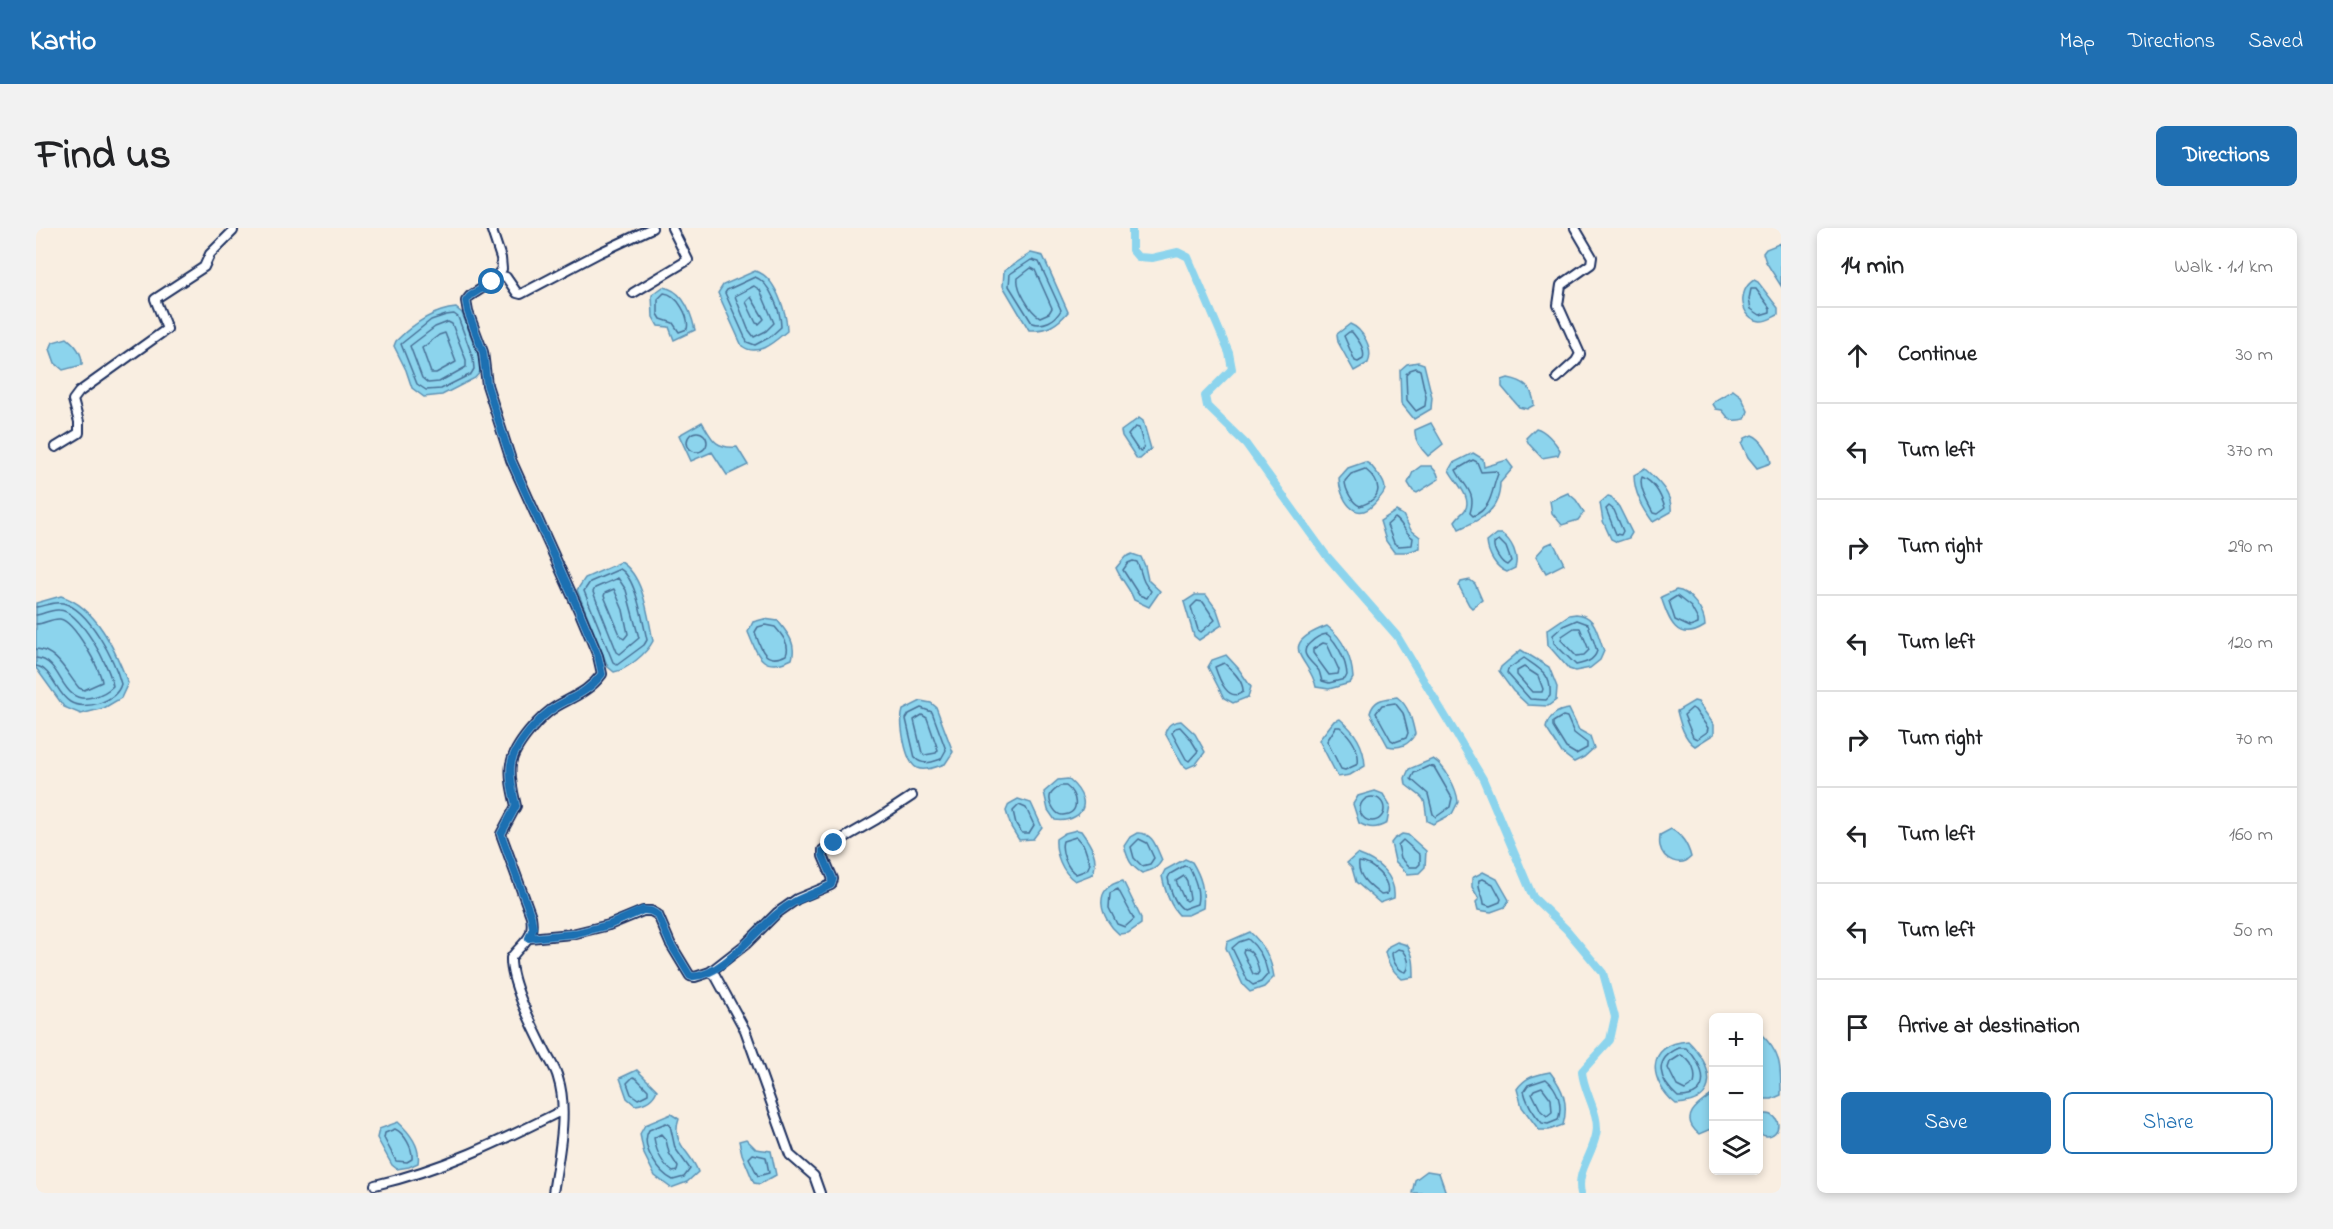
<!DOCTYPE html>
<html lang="en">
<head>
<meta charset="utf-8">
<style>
  :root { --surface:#fff; --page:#f2f2f2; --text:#202124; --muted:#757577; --line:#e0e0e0; --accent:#1f6fb2 }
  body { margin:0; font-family:"Indie Flower",sans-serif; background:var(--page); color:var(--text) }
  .controls { position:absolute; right:18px; bottom:18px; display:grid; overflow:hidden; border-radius:9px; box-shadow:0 3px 9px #0003 }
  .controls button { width:54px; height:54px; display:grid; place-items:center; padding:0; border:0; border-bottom:2px solid var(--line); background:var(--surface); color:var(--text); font:30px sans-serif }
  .stop { position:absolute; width:18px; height:18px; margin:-14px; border:4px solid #1f6fb2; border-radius:50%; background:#fff }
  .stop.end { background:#1f6fb2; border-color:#fff; box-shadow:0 2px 6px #0008 }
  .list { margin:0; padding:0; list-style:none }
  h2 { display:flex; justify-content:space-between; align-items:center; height:78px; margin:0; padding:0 24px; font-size:26px }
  h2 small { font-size:20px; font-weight:400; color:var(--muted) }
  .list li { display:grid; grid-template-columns:39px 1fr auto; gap:18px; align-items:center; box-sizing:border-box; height:96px; padding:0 24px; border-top:2px solid var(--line) }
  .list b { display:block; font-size:22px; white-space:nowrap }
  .list em { font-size:20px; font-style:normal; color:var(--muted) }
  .actions { display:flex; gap:12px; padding:18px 24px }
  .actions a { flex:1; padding:14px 0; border:2px solid var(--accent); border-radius:9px; text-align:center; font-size:21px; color:var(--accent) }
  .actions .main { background:var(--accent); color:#fff }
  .icon { flex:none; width:33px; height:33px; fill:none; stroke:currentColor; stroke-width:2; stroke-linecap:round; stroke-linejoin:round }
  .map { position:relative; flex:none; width:1745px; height:965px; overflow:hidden; border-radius:9px }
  header { display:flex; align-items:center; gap:36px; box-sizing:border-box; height:84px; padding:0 30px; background:var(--accent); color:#fff }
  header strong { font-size:28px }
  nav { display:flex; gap:33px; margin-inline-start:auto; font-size:21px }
  .intro { display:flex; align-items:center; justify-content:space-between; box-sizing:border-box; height:144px; padding:0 36px }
  h1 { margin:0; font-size:42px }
  .button { padding:15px 27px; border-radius:9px; background:var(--accent); color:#fff; font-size:21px; font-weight:700 }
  main { display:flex; gap:36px; padding:0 36px }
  aside { flex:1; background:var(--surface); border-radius:9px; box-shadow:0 3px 9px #0003 }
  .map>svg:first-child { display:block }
  .water { fill:#8cd4ed; stroke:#5f92b4; stroke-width:1.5 }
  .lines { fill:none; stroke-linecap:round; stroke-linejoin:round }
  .shore { stroke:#487197; stroke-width:1.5 }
  .canal { stroke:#8cd4ed; stroke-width:8 }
  .minor-casing { stroke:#1b2f5e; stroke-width:12 }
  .minor { stroke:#fff; stroke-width:8 }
  .route { stroke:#1f6fb2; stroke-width:8 }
</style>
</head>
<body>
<header>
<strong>Kartio</strong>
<nav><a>Map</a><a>Directions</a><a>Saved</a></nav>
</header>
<div class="intro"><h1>Find us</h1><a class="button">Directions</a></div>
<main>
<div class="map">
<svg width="1745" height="965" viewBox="0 0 1745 965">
  <rect width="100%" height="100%" fill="#f9eee1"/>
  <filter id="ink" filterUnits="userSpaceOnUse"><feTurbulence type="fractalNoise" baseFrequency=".0167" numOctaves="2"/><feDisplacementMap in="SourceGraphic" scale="12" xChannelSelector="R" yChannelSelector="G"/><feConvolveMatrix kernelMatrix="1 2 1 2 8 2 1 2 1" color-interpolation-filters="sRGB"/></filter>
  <g filter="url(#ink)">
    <path class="water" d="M1745,15v43l-15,-24 -3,-9 3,-4z
      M995,25l12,3 25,56c-11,13 -21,19 -39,18l-26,-44 1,-15z
      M719,43c20,4 32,42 32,60 -12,10 -29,27 -45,15l-24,-53 5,-8z
      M1718,52l4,2 20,26v7c-5,2 -12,7 -18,6 -19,-2 -24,-30 -6,-41z
      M627,59c20,3 28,25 32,43l-21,10 -5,-13 -11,-1 -5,-9 -1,-22z
      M420,80l6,5 17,44 2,14 -6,7 -33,17 -18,2 -12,-9 -6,-18 -12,-24 2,-5c17,-17 36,-31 60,-33z
      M1314,96c13,5 24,26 18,39l-14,8 -16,-29 -1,-8z
      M31,110c9,7 16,15 15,27l-19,5 -8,-7 -5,-14 3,-7z
      M1382,134l6,2 8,33 -1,12 -17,10 -13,-16 -1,-33 7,-6z
      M1472,150c16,3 25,9 26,27l-7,4 -8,-2 -17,-20v-7z
      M1697,162l8,6 7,15 -3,8c-17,2 -12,4 -23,-9l-6,-1 -3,-5 3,-4z
      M1103,190l4,3 8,28 -11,10h-3l-15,-23 -1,-5z
      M666,194c10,17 13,27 35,25l11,18 -21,10 -15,-23 -21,9 -12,-26z
      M1395,195l12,21 -15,12c-7,-7 -14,-16 -13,-26z
      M1500,200c9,2 19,14 24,22l-2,5 -16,3 -13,-14 -3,-6z
      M1716,207c10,4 18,18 19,28l-14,5 -9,-11 -6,-13 3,-6z
      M1437,225l10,6 1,8 23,-7 6,8 -13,15c0,28 -18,36 -41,46l-4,-8c3,-5 7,-7 10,-11 8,-13 -11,-29 -16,-40l4,-7z
      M1329,234c7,2 8,7 13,12 12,16 7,18 -4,30 -19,21 -35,-7 -35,-26l9,-10z
      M1385,238h10l6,7 2,6 -22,14 -4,-2 -5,-8 5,-11z
      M1609,241c12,11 28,25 26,43l-18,10c-10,-14 -19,-29 -19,-47z
      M1532,265l8,7 8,12 -6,8 -16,5 -10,-12 -2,-12z
      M1572,268l3,1 8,10 13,26 -3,5 -12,4 -6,-3 -8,-18 -3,-18z
      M1360,283l7,4 8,15 9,7v11l-12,4h-14l-8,-11 -6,-20z
      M1461,306h5c10,7 17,22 13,34l-8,4c-11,-4 -19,-18 -20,-30z
      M1517,314l11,22 -18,9 -10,-17 10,-11z
      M1096,326l9,3 4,9 3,14 12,11 -11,16 -15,-7c-4,-12 -13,-20 -18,-32l9,-11z
      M585,334c23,14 27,55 32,79 -6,12 -26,29 -39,31l-6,-5 -31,-77 8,-12z
      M1434,352l5,4 7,16 -10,8 -3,-3 -10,-19 2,-4z
      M1640,362c14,1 29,22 29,36 -28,18 -36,-5 -44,-29z
      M1159,367h11l11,15 5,15 -23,15 -5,-4 -10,-34z
      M25,368c36,11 54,54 67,87l-7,15 -17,10 -23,6 -17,-7 -28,-39v-65z
      M1540,386c21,1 21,21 28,37l-4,9 -10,8 -15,3 -6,-2 -21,-24 -1,-15 22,-15z
      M728,391l14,2c9,12 19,22 14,38 -29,14 -34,-2 -44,-27l5,-10z
      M1291,398c16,12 25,32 26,52l-3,5 -21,6 -13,-2c-5,-28 -43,-41 11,-61z
      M1485,422l28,17 8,20 -1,13 -8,6 -20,-1 -15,-14 -14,-19 2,-5z
      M1190,427l12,13 13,19 -3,10 -15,6 -9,-5 -16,-31 4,-7z
      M1361,469c12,9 15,23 18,37 -6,11 -16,15 -27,12l-18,-33c4,-14 13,-14 27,-16z
      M885,473l10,2 5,4 17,45 -8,12c-7,2 -20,8 -28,4 -12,-6 -18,-46 -14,-58z
      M1658,473l4,1 16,23v9l-19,12c-11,-7 -15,-23 -18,-35z
      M1533,481l10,21 11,6 4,12 -10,9 -10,5 -12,-9 -16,-25c2,-11 11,-18 23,-19z
      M1304,491c15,13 24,26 25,47l-15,9 -12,2 -19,-37 15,-19z
      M1145,493l14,13 10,18 -9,12 -9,4 -5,-4 -17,-31c3,-9 7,-11 16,-12z
      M1397,531c11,6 24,29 25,43l-6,12 -19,10 -6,-3c-3,-28 -1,-20 -21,-36l-1,-7 4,-9z
      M1032,551c6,5 13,13 15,21 3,16 -16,22 -28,20l-7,-10 -4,-18 14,-12z
      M1339,563l8,3 7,12 -3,17c-11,6 -17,6 -28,0l-6,-19 5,-8z
      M982,571l13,4 11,24 -9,12 -14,1 -8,-13 -5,-16 3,-7z
      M1635,601c11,6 17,16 20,28 -10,11 -28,3 -31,-11 -1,-4 0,-7 0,-11z
      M1041,602l4,1c10,14 18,26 12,43l-18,7c-13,-9 -20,-27 -19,-42l9,-6z
      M1101,605c16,-1 19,14 25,27 -5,9 -10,10 -20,13 -12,-7 -14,-14 -18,-27l6,-9z
      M1366,606l6,1 18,16 -1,16 -6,6 -11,1 -13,-13 -4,-18 3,-4z
      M1321,626c20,7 39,21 37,44l-14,5 -24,-21 -4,-14 -5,-5z
      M1149,631l7,3c9,15 13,28 11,46l-15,7h-9c-10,-11 -14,-24 -17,-39l3,-6z
      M1447,644l14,7 12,21 -4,7 -14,5 -13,-2 -2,-8 3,-3 -7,-12v-9z
      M1087,653l18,37v6l-13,9 -9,1c-19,-16 -28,-47 4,-53z
      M1214,704c14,13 21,26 24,45l-10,10 -14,5 -7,-7 -17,-37 1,-6z
      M1361,714l10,3c7,10 7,20 7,32l-12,2c-9,-8 -14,-14 -17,-27l4,-6z
      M1724,805c21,20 21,32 21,62l-9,4h-12l-1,-2 -1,-63z
      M1652,813c25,24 34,61 -12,63 -28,-23 -31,-60 12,-63z
      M601,842l20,20c-4,10 -11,14 -22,15l-8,-7 -7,-20z
      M1514,844c13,17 19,31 13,53l-14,5h-10l-17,-23 -5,-18c8,-12 18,-14 33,-17z
      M1677,866v34l-14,6c-21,-17 -1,-30 14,-40z
      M635,886l8,5c-9,25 13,33 19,53l-11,10 -16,6 -16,-12 -11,-22 -4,-20 5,-9z
      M1720 897a11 11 0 1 1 22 0a11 11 0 1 1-22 0Z
      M362,894c11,10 23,25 20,41l-9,4 -12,2 -5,-4 -15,-27 2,-9z
      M710,911l10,10 15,2 5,24 -16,9 -6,-1 -12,-29 -3,-13z
      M1391,943l12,2 7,20h-34l3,-13z"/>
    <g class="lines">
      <path class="shore" d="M995,32l8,2 22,48c-6,11 -17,16 -29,13l-23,-37 1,-12z
        M995,40l4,2 17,38 -3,5 -9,4c-10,-5 -24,-29 -22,-39z
        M719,49c15,5 26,35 26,50l-11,10 -15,8 -8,-3 -22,-49 2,-3z
        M718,58l6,4 14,33 -8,8 -12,6 -6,-8 -13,-33z
        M1715,61h5l14,19v4l-10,3 -9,-6 -2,-10z
        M628,65c13,1 26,24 23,36l-8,3 -6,-9 -12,-4 -3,-5v-15z
        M715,69l13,22 -5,5 -3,-1 -10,-21z
        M410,87l8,-1 4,3 15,41 1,11 -3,5 -30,15 -15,1 -9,-6 -16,-40 30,-24z
        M412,94l4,2 14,36v7l-27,15 -11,1 -6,-5 -12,-32 25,-19z
        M1313,104h3c6,8 14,17 11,27l-5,3 -3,-1 -11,-25z
        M409,105l11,29 -20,11h-5l-9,-25 17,-13z
        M1380,140l4,2 6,27 -1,9 -9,5 -9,-11 -1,-26 4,-4z
        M1099,199l4,1 5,19 -3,4 -3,-1 -10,-15z
        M651 214a10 10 0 1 1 20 0a10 10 0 1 1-20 0Z
        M1437,232l4,2 4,10 15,-1 2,3c-7,16 -5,34 -25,42l-3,-3c7,-21 -6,-26 -14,-43z
        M1329,241c17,14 19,29 -5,37 -8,-3 -15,-17 -15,-25l6,-7z
        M1606,249c12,5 19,18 23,31l-8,6 -4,-1c-5,-10 -15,-26 -11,-36z
        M1573,278l5,4 9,21 -2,4 -5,-1 -10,-25z
        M1359,290c7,4 10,15 18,20l-1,7 -13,1 -5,-3 -7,-18z
        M1463,312l7,7 5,14 -4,4c-6,-2 -14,-15 -13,-22z
        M1097,333l4,1c6,12 3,18 14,29l-4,7 -8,-3 -16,-25 5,-7z
        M584,341c16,8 23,54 27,71l-3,5 -27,20 -4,-3 -29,-71 6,-9z
        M582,350l8,12 13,48 -19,16 -3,-2 -24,-60 2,-4z
        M578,361l9,21 5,24 -4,5 -3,-2 -17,-41 1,-3z
        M1641,368l14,11 7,13v4l-8,3 -15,-7 -6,-19z
        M1161,373l6,1 12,18 -14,12 -3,-2 -7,-23z
        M0,379c9,-1 18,-6 27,-4 26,6 52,58 58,81 -5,18 -36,27 -51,18 -13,-7 -18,-34 -34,-36
        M0,387c8,-1 15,-6 23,-5 21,0 51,57 54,76 -5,5 -12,9 -20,11 -34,9 -29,-37 -57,-39
        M1541,392l11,4 9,27c-3,10 -12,12 -21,14l-22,-22 -1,-8 10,-9z
        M0,396c8,0 16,-6 24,-5 14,2 41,51 42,63l-18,8 -5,-2c-12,-14 -22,-38 -43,-39
        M729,397l10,2c6,7 16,18 11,28 -21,10 -25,-5 -31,-23l3,-5z
        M1538,400h6l9,22 -5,5 -8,1 -15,-16 1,-4z
        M1291,406c11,9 19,27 20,41l-2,4 -16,4 -7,-2c-1,-2 -2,-8 -3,-10 -6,-9 -22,-17 -9,-28 5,-5 10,-8 17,-9z
        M1287,415l4,1 12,26 -1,4 -9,1 -16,-22v-4z
        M1488,430c16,11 28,16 26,38l-4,4 -16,-1 -23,-26 1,-4z
        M1188,435c8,7 20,18 19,29 -15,11 -24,-13 -28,-25z
        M1488,439l14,9 5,13 -1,3h-10l-15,-17v-4z
        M1359,475l8,10 5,20 -2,5 -11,4 -4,-2 -15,-27 6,-8z
        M885,480l11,4 14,38 -5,9c-9,3 -18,7 -26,-1l-9,-39 3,-5z
        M1656,480l3,2 13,18 -1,4 -10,7 -4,-2 -9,-22z
        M886,487l5,3 11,32 -2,3 -11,2 -3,-2 -8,-33z
        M1527,488l4,1 7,16 13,10v5l-11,6 -10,-6 -13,-21v-5z
        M1144,499l10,11 8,13 -9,10 -3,-2 -14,-26 3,-5z
        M1300,499h4c11,10 20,22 18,37l-13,6 -4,-1 -14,-28z
        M1393,538l5,1 18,31 -2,9 -14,10 -3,-3 -5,-20 -17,-15 3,-6z
        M1024,558h6c10,7 16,27 -3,29 -7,1 -14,-12 -13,-18 0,-5 7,-8 10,-11z
        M1324 581a12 12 0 1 1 24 0a12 12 0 1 1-24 0Z
        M983,577l7,3 8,17 -5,8h-7l-6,-9 -3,-13z
        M1040,609l8,9 6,18 -3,6 -11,4c-9,-5 -16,-23 -13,-33z
        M1103,611l8,4 7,15 -4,6 -8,2 -8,-8 -3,-11z
        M1367,612l17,15v9l-3,3h-7l-9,-9 -3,-13z
        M1323,634c13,1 32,18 28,32l-6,1c-11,-9 -24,-18 -22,-33z
        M1148,638l5,1c6,12 11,24 8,37l-14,5c-9,-6 -13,-20 -15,-31l2,-4z
        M1148,648l3,5 3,18 -3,2 -3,-2 -8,-18z
        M1447,651l10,5 8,15 -1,3 -10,4 -6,-2c0,-8 -7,-16 -5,-24z
        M1082,661l16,30 -9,8 -8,-3 -8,-16 1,-15z
        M1212,711c11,9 17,21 20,35l-7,8 -8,3 -5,-4 -16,-33 7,-6z
        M1208,721c9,0 14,15 15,23l-2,3 -4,-1 -10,-22z
        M1362,721l5,1c5,6 8,16 3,22 -8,-1 -14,-11 -14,-19z
        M1643,820h7c19,17 28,50 -8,49 -19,-17 -26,-37 1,-49z
        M1645,827c11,5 16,18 13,29l-9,6 -8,-4 -9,-18 2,-6z
        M597,849l3,1 12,12v4l-10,5 -7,-5 -4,-11z
        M1510,851c12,10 17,26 12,41l-10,4 -6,-1c-9,-10 -15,-19 -18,-32l4,-6z
        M1506,859l9,12 1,13 -5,4 -6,-5 -9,-18 2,-3z
        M630,895l4,2 5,23 15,21 -6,8 -11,3c-14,-7 -34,-34 -24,-50z
        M359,901c9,4 18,19 17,30l-5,3 -11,-1 -12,-23 1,-5z
        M625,906l5,6 3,13 9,14 -1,4 -4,1c-11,-8 -17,-22 -19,-34z
        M717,926l13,3 3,16 -11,3 -9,-18z"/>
      <path class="canal" d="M1096,0v22l6,7 14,1 26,-6 10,5 41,96 3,16 -27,27 2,10 39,38 80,111 71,81 86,143 50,118 34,33 36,43 12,44 -5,23 -28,31c1,21 19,43 14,64 -4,21 -20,37 -15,58"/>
      <defs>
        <path id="minor" d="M455,0l10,30 1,11 -10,13 -22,14 -4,5 2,11 15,40 4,33 24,75 69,153 18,43 4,18c-13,17 -27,22 -45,32 -16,9 -43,40 -46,58 -2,14 2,29 5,42l-15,28 30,82c4,24 -8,25 -20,42 -1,25 23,71 35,95 4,8 10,16 12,25 11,33 0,81 -5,115
          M462,47l8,2 11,16 4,1 78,-41 53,-25
          M597,65l55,-33 -16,-32
          M1521,150l19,-17 4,-7 -22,-49 3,-20 30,-21 1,-7 -17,-29
          M20,219l23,-14v-11l-6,-22 6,-8 88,-63 -12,-30 49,-32 6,-13 23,-23v-3
          M493,710l43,-4 37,-9 34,-14h8l7,4 12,28 20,33 5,1 15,-5 5,3 30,55 45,125 24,21 6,17
          M674,744l36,-28 31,-31 20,-14 34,-14 2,-6 -10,-23v-6l54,-31 35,-23
          M339,957c66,-15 126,-44 186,-74"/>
      </defs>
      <use href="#minor" class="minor-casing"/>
      <use href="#minor" class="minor"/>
    </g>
  </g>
  <g class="lines" filter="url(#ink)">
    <path class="route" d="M456,54l-22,14 -4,5 2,11 15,40 4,33 24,75 69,153 18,43 4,18c-13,17 -27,22 -45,32 -16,9 -43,40 -46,58 -2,14 2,29 5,42l-15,28 30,82 2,12 -4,10 43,-4 37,-9 34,-15 8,1 7,4 12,28 20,33c29,4 66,-46 88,-63 16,-14 34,-18 53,-28l2,-6 -10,-23v-6l11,-7"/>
  </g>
</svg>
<div class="controls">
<button>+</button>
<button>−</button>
<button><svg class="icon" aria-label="layers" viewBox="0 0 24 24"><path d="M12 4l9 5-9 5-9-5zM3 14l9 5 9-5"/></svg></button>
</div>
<div class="stop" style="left:456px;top:54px"></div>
<div class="stop end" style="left:798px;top:615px"></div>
</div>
<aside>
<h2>14 min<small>Walk · 1.1 km</small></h2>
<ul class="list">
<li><svg class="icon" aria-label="ahead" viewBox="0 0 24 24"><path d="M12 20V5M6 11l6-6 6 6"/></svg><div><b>Continue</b></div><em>30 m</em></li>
<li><svg class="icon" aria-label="left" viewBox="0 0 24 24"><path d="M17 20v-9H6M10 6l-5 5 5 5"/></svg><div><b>Turn left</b></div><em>370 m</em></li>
<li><svg class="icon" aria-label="right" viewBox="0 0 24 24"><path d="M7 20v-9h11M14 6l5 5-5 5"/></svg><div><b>Turn right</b></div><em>290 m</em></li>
<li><svg class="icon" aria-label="left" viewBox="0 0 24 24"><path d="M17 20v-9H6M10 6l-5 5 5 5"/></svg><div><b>Turn left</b></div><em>120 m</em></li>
<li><svg class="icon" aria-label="right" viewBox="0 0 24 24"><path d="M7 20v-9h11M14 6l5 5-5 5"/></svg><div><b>Turn right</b></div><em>70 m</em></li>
<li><svg class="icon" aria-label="left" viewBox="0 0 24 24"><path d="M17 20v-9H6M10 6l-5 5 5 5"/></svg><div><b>Turn left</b></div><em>160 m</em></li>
<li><svg class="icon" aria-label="left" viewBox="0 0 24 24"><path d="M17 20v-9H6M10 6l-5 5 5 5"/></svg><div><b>Turn left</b></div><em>50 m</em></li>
<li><svg class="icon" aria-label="arrive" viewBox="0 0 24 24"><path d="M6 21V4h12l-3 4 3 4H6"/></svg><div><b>Arrive at destination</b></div></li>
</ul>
<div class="actions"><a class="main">Save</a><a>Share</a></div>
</aside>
</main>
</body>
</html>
